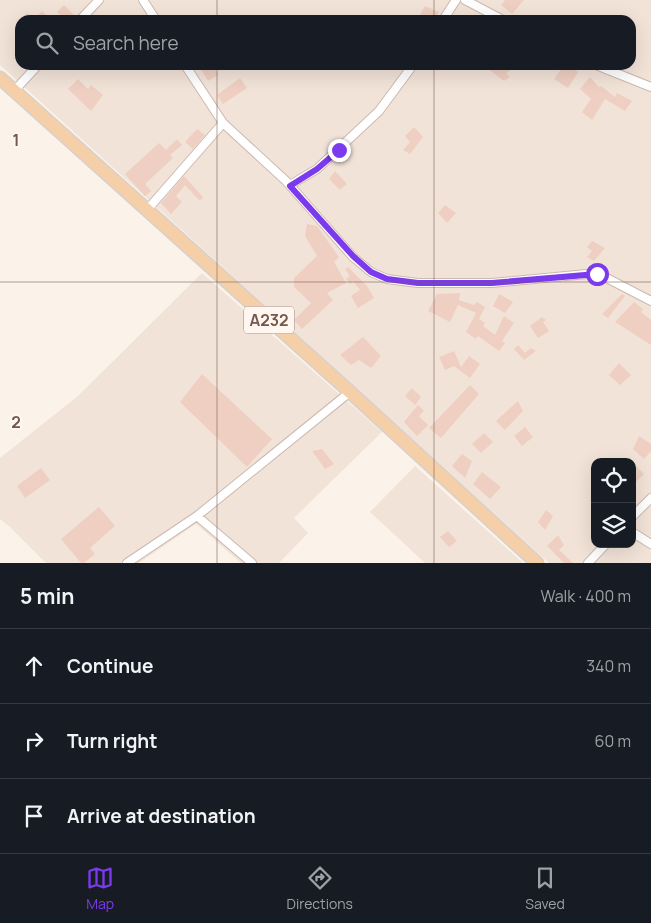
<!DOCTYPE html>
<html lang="en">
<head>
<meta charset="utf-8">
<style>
  :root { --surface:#171b24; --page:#242831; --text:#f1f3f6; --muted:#9ea1a6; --line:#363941; --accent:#7c3aed }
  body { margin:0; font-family:Manrope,sans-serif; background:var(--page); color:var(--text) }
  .controls { position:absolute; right:15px; bottom:15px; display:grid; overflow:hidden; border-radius:10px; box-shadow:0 5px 20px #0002 }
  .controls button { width:45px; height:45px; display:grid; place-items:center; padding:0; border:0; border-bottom:1px solid var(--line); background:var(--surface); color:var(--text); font:25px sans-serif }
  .stop { position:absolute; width:15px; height:15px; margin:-11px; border:4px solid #7c3aed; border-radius:50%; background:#fff }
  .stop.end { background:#7c3aed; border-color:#fff; box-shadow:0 1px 5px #0008 }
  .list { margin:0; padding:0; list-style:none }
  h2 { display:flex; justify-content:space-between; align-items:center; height:65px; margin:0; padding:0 20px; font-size:21px }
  h2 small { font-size:16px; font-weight:400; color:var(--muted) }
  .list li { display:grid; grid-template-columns:32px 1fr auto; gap:15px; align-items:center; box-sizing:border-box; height:75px; padding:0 20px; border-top:1px solid var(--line) }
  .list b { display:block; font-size:19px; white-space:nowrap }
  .list em { font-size:16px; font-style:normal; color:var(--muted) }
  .icon { flex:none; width:28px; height:28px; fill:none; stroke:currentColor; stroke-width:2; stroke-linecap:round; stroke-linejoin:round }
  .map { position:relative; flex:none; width:651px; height:563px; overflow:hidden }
  .search { position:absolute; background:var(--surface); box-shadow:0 5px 20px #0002; left:15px; right:15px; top:15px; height:55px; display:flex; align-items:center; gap:12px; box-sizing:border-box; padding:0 18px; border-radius:15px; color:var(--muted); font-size:19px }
  .sheet { height:290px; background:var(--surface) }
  nav { display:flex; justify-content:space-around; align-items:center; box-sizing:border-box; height:70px; border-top:1px solid var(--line); background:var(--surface); font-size:14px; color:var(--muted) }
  nav a { display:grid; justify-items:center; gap:2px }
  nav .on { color:var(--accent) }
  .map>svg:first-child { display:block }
  .residential { fill:#f2e3d8; fill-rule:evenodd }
  .building { fill:#eecfc2 }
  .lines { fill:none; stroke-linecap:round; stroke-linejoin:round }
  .street-casing { stroke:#ccb9af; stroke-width:10 }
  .primary-casing { stroke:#d8d0cd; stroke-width:15 }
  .street { stroke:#fff; stroke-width:8 }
  .primary { stroke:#f4cfa7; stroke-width:12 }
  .route { stroke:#7c3aed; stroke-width:6 }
  .grid { fill:none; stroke:#73584e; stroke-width:1; stroke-opacity:0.55 }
  .labels { text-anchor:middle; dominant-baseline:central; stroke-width:4.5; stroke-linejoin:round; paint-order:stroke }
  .shield { fill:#fef6ef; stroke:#9d877e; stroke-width:1 }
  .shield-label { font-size:16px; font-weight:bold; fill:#73584e }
  .grid-label { font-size:16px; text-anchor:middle; font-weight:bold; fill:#73584e; stroke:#fef6ef; stroke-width:4.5; stroke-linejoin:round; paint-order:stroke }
</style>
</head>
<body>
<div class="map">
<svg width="651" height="563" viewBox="0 0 651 563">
  <rect width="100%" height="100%" fill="#fbf2e9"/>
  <path class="residential" d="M0,0h651v563h-102l-549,-498zM20,20h611v45h-611zM595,462h37v82h-37z
    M202,273l180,159 -88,86 14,15 -29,30h-38l-45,-39 -57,39h-93l-36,-36 -10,-8v-61l78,-62z
    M415,466l108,97h-98l-55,-51z"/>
  <path class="building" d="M505,0h19l-12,14 -11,-9z
    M64,5l10,10 -5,5h-4l-8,-8z
    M425,6l14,6 -5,8h-13l-3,-2z
    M42,11l10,9h-34l10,-7 5,7z
    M198,65h14l6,10 -10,6z
    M483,65h32l-9,9 4,3 -6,4z
    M564,65h4l10,7 -10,16 -14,-9z
    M590,77l9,10 2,-1 14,11 2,-4 15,8 -7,10 -20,-12 -13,21 -10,-8 9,-13 -11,-10z
    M240,78l7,10 -24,16 -6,-9z
    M78,79l10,10 3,-4 12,10 -12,16 -23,-22z
    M414,127l9,10 -13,17 -7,-4 7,-8 -5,-6z
    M197,129l8,6 -12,14 -8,-7z
    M177,139l5,6 -12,10 3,3 -28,26 6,7 -6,5 -20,-22 34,-31 7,7z
    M335,171l12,13 -7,6 -11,-11z
    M184,176l19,21 -3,4 -15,-16 -9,11 6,6 -11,12 -10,-11z
    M445,205l11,8 -9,10 -9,-10z
    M307,224l10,2 22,31 -5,5 12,21 -19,10 6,7 -31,29 -8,-9 17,-17 -17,-16v-9l23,-22 -12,-20z
    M592,241l13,7 -11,13 -7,-4 5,-6 -5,-4z
    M348,267l19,19 7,12 -16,10 -7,-12 9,-6 -7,-9 -3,3 -4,-5 4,-3 -5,-7z
    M460,293l-1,7 15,5 3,-3 8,5 -6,12 6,4 -2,3 12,9 9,-19 10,7 -12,18 3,2 -6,8 -21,-15 -2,3 -10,-7 10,-19 -18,-8 -8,17 -22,-11 9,-17z
    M499,294l14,8 -8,11 -12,-7z
    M622,294l3,2 -17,22 -6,-4z
    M634,302l9,7 -2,3 10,8v25l-36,-23z
    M542,317l4,3 -3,2 6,9 -11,7 -8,-12z
    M363,337l18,19 -10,12 -12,-8 -8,5 -11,-10z
    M518,345l7,8 6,-5 5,3 -12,9 -10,-11z
    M454,351l7,16 8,-11 11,8 -10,14 -16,-12 -9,4 -6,-13z
    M619,363l12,12 -11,10 -11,-10z
    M202,374l70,65 -25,28 -67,-65z
    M470,385l9,9 -38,44 -12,-10z
    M412,388l9,9 -6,8 -10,-9z
    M518,401l5,10 -18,19 -9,-9z
    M418,405l6,6 -5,5 9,9 -11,11 -13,-14z
    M525,427l8,10 -11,9 -8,-10z
    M484,433l9,9 -12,11 -9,-9z
    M639,436l12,8v7l-7,8 -11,-10z
    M322,449l12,15 -9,5 -13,-18z
    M462,454l10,7 -7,17 -13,-12z
    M632,462l12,12 -12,12z
    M41,468l9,12 -25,18 -8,-12z
    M482,472l19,15 -11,12 -17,-15z
    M99,507l16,19 -25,22 5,6 -11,9h-3l-20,-24z
    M546,510l7,6 -8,14 -7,-8z
    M448,531l9,10 -8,6 -9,-10z
    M558,535l6,10 -5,5 14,13h-9l-17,-17z"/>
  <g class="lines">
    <defs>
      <path id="street" d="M143,0l13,20
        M465,0l38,20
        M80,20l19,-20
        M443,20l13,-20
        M185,65l38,58 63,58 67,76 18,15 16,7 31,4h74l105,-10 54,28
        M596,65l55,22
        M14,91l24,-26
        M290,185l27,-16 62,-58 34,-46
        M147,210l76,-87
        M197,516l55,47
        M632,517l19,-19
        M632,532l19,12
        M127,563l70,-47 153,-124
        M588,563l18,-19"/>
      <path id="primary" d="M0,78l350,314 187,171"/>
    </defs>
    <use href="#street" class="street-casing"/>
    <use href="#primary" class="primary-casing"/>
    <use href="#street" class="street"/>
    <use href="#primary" class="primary"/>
  </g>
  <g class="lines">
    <path class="route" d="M339,150l-22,19 -27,17 63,70 18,16 16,7 31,4h74l105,-9"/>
  </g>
  <path class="grid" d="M217,0v20M434,0v20M217,65v498M434,65v498M0,282h651"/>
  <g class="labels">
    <rect class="shield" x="244" y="306.5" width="50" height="27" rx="4"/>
    <g class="shield-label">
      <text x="269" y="320">A232</text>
    </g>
  </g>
  <g class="grid-label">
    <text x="16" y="146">1</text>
    <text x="16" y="428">2</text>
  </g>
</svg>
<div class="controls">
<button><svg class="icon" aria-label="locate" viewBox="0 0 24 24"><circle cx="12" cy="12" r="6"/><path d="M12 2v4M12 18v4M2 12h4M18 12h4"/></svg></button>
<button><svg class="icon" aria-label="layers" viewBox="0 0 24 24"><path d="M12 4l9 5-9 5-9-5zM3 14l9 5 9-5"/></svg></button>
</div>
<div class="stop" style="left:597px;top:274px"></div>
<div class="stop end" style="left:339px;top:150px"></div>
<div class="search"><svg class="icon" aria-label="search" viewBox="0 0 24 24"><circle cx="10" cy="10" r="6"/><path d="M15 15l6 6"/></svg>Search here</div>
</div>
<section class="sheet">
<h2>5 min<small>Walk · 400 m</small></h2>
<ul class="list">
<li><svg class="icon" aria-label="ahead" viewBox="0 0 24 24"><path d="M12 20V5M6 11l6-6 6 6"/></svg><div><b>Continue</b></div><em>340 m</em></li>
<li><svg class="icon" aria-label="right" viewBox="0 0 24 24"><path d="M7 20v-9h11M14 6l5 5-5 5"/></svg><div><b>Turn right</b></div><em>60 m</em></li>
<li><svg class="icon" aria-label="arrive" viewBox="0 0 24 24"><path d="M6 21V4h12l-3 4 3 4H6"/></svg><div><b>Arrive at destination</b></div></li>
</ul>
</section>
<nav>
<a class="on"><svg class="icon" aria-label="map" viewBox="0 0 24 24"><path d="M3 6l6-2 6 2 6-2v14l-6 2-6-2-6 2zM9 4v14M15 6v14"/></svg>Map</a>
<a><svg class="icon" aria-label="directions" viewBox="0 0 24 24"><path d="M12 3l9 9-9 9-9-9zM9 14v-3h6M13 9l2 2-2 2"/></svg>Directions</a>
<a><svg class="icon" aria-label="saved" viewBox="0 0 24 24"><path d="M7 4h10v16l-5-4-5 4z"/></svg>Saved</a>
</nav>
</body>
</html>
